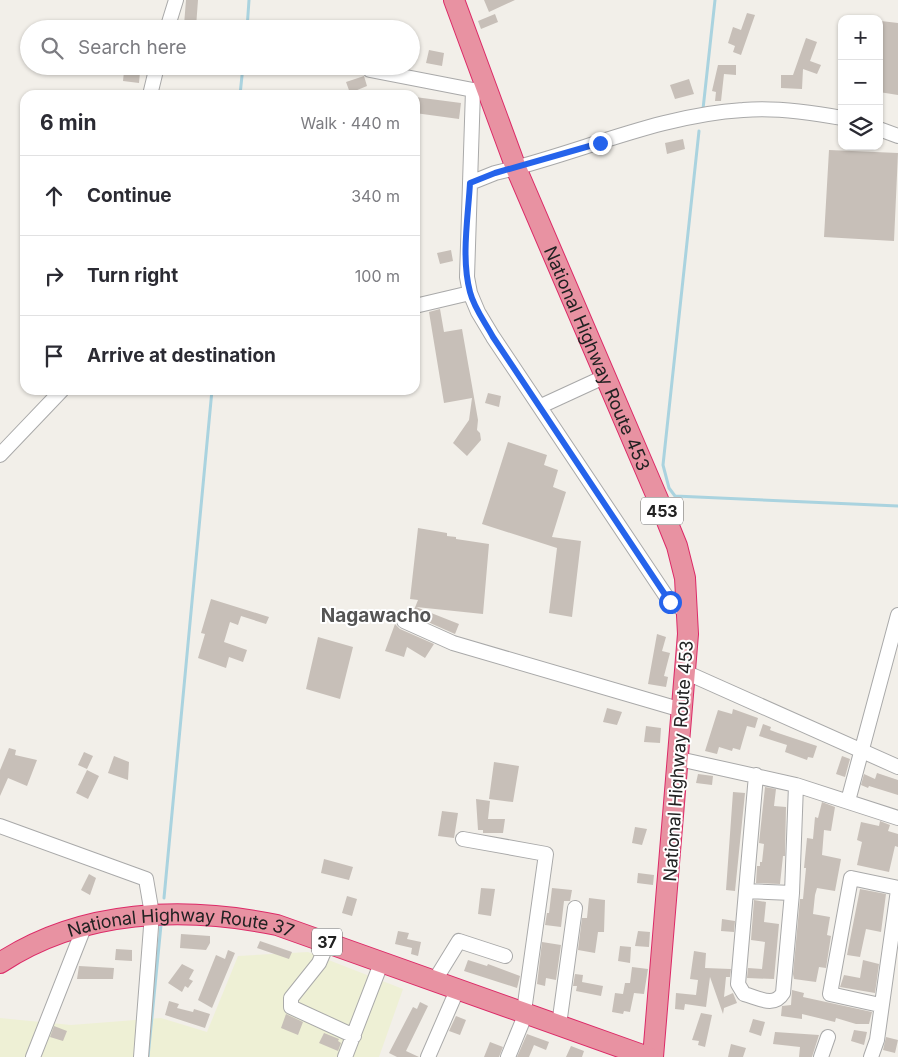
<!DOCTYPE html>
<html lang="en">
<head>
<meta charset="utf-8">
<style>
  :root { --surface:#fff; --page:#f7f7f7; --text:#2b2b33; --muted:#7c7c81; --line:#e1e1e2 }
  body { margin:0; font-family:Inter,sans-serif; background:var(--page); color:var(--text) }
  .controls { position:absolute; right:15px; top:15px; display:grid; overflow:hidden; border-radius:10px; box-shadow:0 1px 4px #0004 }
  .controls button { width:45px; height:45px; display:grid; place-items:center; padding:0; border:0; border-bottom:1px solid var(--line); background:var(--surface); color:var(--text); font:25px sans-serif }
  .stop { position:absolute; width:15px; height:15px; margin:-11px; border:4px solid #2563eb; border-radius:50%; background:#fff }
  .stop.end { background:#2563eb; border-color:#fff; box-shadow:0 1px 5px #0008 }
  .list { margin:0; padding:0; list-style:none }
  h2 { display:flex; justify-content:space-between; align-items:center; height:65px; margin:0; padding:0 20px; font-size:21px }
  h2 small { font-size:16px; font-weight:400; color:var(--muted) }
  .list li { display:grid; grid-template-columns:32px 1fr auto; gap:15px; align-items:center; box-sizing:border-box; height:80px; padding:0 20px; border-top:1px solid var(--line) }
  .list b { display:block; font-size:19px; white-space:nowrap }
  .list em { font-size:16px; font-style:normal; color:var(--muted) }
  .icon { flex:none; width:28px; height:28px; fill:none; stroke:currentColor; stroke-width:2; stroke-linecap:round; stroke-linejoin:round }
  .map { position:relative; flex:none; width:898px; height:1057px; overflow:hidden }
  .search { position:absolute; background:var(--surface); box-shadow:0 1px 4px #0004; left:20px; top:20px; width:400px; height:55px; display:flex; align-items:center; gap:12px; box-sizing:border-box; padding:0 18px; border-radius:28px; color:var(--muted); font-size:19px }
  .panel { position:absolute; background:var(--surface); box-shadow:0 1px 4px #0004; left:20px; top:90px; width:400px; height:305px; border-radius:15px }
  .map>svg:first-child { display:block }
  .farmland { fill:#eef0d5 }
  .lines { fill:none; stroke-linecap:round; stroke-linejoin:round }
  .stream { stroke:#aad3df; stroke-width:3 }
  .building { fill:#c7bfb8 }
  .minor-casing { stroke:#a9a9a9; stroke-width:16 }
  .highway-casing { stroke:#dc2a67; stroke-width:22 }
  .minor { stroke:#fff; stroke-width:14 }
  .highway { stroke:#e892a2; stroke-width:20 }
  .route { stroke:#2563eb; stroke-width:6 }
  .labels { text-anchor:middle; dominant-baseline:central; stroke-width:4; stroke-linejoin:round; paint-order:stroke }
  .shield { fill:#fff; stroke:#646464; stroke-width:1 }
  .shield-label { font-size:16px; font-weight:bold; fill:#222 }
  .street-label { font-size:18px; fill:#222; stroke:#fff }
  .neighbourhood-label { font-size:19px; font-weight:bold; fill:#555; stroke:#fff }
</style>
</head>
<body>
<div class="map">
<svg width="898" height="1057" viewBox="0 0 898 1057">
  <rect width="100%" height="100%" fill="#f2efe9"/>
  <path class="farmland" d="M308,952l95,37 -24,68h-379v-39l71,7 90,-7 46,14 31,-76z"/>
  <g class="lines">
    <path class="stream" d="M247,29l2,-29
      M240,95l3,-29
      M703,109l12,-109
      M699,131l-36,334 6,23 6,8 223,10
      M164,898l48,-508
      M148,1057l13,-132"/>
  </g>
  <path class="building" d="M186,0h12l-2,27 -12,-2z
    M484,0h31l-26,12z
    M747,13l8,2 -14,40 -8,-3 2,-6 -7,-3 5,-16 8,3z
    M495,14l3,8 -17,7 -3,-8z
    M881,21l17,2v72l-19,-3z
    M806,38l11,4 -7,19 11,4 -4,9 -14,-5 -1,20 -21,-1v-13h12z
    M429,50l15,3 -2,13 -16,-3z
    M718,65h18v10l-12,-1 -3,27h-6l1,-9 -4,-1z
    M124,71l16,1 -1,11 -16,-2z
    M364,76l3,10 -17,7 -4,-11z
    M689,79l5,15 -19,5 -5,-14z
    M415,97l46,6 -2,16 -44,-6z
    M683,139l2,10 -18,5 -2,-11z
    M829,150l69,3 -4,88 -70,-4z
    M451,250l2,11 -13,3 -3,-11z
    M440,309l4,23 18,-3 16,91 -1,10 3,3 1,7 -14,16 -14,-13 16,-23 3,-22 -28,5 -15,-91z
    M488,393l13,3 -2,11 -14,-4z
    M508,442l39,13 -3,10 14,5 -5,17 13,5 -14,45 29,4 -9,76 -23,-4 8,-65 -75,-24z
    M418,528l29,5v3l9,1v2l33,5 -6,70 -67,-7 43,17 -4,10 -43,-19 6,-15 -8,-1z
    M211,599l58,18 -3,7 -25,-8 -3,9 -8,-3 -6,20 23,8 -4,12 -14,-5 -3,11 -28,-10 7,-24 -4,-1z
    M395,624l5,5 34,15 -9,14 -18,-11 -3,10 -19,-6z
    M657,634l9,3 -4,14 8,2 -6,23 4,1 -2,10 -18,-3z
    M318,637l35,10 -13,52 -34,-10z
    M607,708l15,4 -5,13 -14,-3z
    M733,709l25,9 -3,10 -8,-2 -7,24 -7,-2 -1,3 -13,-4 -2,7 -12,-3 13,-41 14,4z
    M763,724l8,3 -1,3 8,3 39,13 -4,12 -5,-1 -1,3 -22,-8 2,-7 -28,-9z
    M646,726l15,2 -1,15 -16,-1z
    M9,748l7,2 -1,5 22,5 -10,26 -19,-8 -8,18v-26z
    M84,752l9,4 -6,13 -9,-4z
    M114,756l15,6 -1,18 -20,-7z
    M842,756l8,3 -5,18 -9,-3z
    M494,762l25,4 -6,36 -24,-3z
    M87,770l12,6 -11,23 -12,-6z
    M877,773l21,7v15l-29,-9 -1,2 -7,-3 3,-11 11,5z
    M698,774l15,2 -1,9 -16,-2z
    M765,787l11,2 -2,17 12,1 -1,49h-2l-3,28 -24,-1 1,-17h3v-4h2l2,-18 -5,-1z
    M733,792l12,1 -10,98 -9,-1z
    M476,799l14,2 -2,18h17l-2,14h-20v-3h-5z
    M822,802l13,5 -4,24 -7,-1 -2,25 19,4 -6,32 -18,-3 -2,7 -2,19 17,3 -3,18 4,1 -5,32 -7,-1 -3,15 -22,-3 -1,-5 7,-75h3l3,-31h-2l3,-30 6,1 2,-22 3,1z
    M442,811l16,2 -4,25 -16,-2z
    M880,821l10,4 -2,6 10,3v13l-3,-1 -6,26 -32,-7 5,-23 -5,-2 4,-18 18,4z
    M635,827l12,2 -5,16 -10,-2z
    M324,859l29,8 -4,13 -28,-7z
    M638,873l16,2 -1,10 -16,-2z
    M89,874l7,4 -6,17 -9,-5z
    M481,888l14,1 -4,27 -13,-2z
    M552,888l20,2 -2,11h-6l-3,26 -16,-2 2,-12h2z
    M860,889l26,5 -5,38 -15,-3 -6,28 -13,-2z
    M347,896l10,3 -5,17 -10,-3z
    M589,898l16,2 -1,32h-6l-3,21 -17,-3 4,-32h5z
    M754,900l12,2 -2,20 15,2 -5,55 -27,-1 1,-10 14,1 3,-27 -14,-2z
    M722,919l13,2 -1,11 -13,-1z
    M398,931l11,2 -2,6 14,3 -3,14 -7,-2 1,-6 -17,-4z
    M638,931l12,1 -1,15 -14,-1z
    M181,934l29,2v7l-4,7 -26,-2z
    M260,941l32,11 -3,7 -32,-11z
    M542,942l19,3 -5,35 -10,-2 -1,8 -8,-2z
    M620,946l11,1 -1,16 -12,-2z
    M116,949l16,1v11l-17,-1z
    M228,950l7,3 -23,55 -14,-8 18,-45 9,4z
    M694,951l12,2 -1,15 26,1 -1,8h-4l-2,20 9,-4 4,10 -13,5 -1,6 -13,-37 -4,30 -21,-3 -1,6 -9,-1 1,-16 20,2 2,-15 -8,-1z
    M468,960l19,6 1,-2 32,12 -3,12 -53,-17z
    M863,960l16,4 -4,29 -35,-6 4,-12 16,3z
    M182,964l12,6 -5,9 4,2 -5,7 -3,-2 -3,6 -14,-9z
    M79,966l35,2 -1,11h-36z
    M632,967l16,2 -4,25 -10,-1 -4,19 -6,-1 -1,3 -11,-2 3,-19 8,1 2,-11h5z
    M575,974l8,1 -1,7 21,4 -2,10 -25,-5 1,-5h-4z
    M792,990l12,3 -1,4 69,15 -3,12h-13l-20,-6 -1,4 -33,-8v5l-21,-3 1,-10 9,-1z
    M169,1001l10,3 -2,4 16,4 1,-3 16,5 -5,14 -40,-13z
    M420,1002l8,4 -22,45 13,6h-22l-8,-4 24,-46 4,2z
    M701,1013l11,2 -7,32 -7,-2 1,-4 -7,-1z
    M286,1014l17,8 -5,13 -17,-7z
    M456,1016l10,4 -6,15 -11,-4z
    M753,1019l12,3 -4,14 -12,-4z
    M54,1026l13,5 -4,10 -13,-4z
    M854,1030l13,2 -3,13 -13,-4z
    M775,1032l44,3 -7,22h-13l1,-10 -27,-3z
    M324,1033l15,6 -1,2 3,2 -3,8 -19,-8z
    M527,1034l22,8 -3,8 -12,-5 -5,12h-12z
    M886,1037l12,3 -3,13 -12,-3z
    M490,1042l13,5 -4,10h-15z
    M731,1044l15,4 -3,9h-15z
    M571,1046l13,5 -2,6h-16z"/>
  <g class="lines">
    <defs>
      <path id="minor" d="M167,29l9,-29
        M370,70l103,20
        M486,87l-13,3 -6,187 3,16 8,19 15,25 177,265 18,10
        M150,95l7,-29
        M879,129l19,7
        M470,183l25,-10c82,-19 163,-58 248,-63 33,-3 67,2 99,8
        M415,306l55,-13
        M541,406l63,-29
        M0,455l62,-65
        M404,621l49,22 229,67
        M685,672l213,95
        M679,759l117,26 102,33
        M756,775l-18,209 6,10c15,4 30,14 39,-1l9,-100 4,-108
        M848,801l50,-186
        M0,826l146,53 6,35 -11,143
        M463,839l83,15 -22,157
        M746,891l46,2
        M328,942l-9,21 -28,35v9l63,29
        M435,980l24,-39 46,15
        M880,1005l-50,-11 21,-116 47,10
        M559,1025l16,-117
        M33,1057l52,-132
        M345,1057l37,-96
        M428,1057l30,-69
        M508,1057l18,-44
        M821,1057l7,-20
        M871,1057l6,-17 21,-150"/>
      <g id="highway">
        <path id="s1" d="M454,0l62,168 144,336 17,42 8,32 3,56 -35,423"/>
        <path id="s2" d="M0,963c82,-54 184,-57 277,-38l371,132"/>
      </g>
    </defs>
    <use href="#minor" class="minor-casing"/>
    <use href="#highway" class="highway-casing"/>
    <use href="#minor" class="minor"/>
    <use href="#highway" class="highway"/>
  </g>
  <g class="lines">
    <path class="route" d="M600,143l-105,30 -25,10c-2,35 -9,75 0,109 4,16 15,30 23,45l177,265"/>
  </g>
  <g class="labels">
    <g class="shield">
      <rect x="641" y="497.5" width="42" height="27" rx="4"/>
      <rect x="312" y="928.5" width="30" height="27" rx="4"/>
    </g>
    <g class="shield-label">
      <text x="662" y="511">453</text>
      <text x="327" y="942">37</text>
    </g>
    <g class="street-label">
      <text stroke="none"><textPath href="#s1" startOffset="386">National Highway Route 453</textPath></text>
      <text transform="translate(678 761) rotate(-86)">National Highway Route 453</text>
      <text stroke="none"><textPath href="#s2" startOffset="190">National Highway Route 37</textPath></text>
    </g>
    <g class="neighbourhood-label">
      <text x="376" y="615">Nagawacho</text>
    </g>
  </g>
</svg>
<div class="controls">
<button>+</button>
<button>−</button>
<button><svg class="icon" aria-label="layers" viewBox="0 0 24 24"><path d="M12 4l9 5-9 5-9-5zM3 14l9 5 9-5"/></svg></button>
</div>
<div class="stop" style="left:670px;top:602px"></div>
<div class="stop end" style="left:600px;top:143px"></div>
<div class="search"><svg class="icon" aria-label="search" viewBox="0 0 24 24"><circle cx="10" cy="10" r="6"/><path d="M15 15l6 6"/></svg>Search here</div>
<section class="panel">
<h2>6 min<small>Walk · 440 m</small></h2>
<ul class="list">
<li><svg class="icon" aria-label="ahead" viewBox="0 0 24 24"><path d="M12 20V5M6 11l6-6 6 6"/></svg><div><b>Continue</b></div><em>340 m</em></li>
<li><svg class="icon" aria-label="right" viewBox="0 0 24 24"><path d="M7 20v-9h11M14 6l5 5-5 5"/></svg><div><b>Turn right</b></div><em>100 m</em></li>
<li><svg class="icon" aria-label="arrive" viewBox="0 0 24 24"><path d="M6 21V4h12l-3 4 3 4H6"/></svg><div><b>Arrive at destination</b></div></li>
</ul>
</section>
</div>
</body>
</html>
